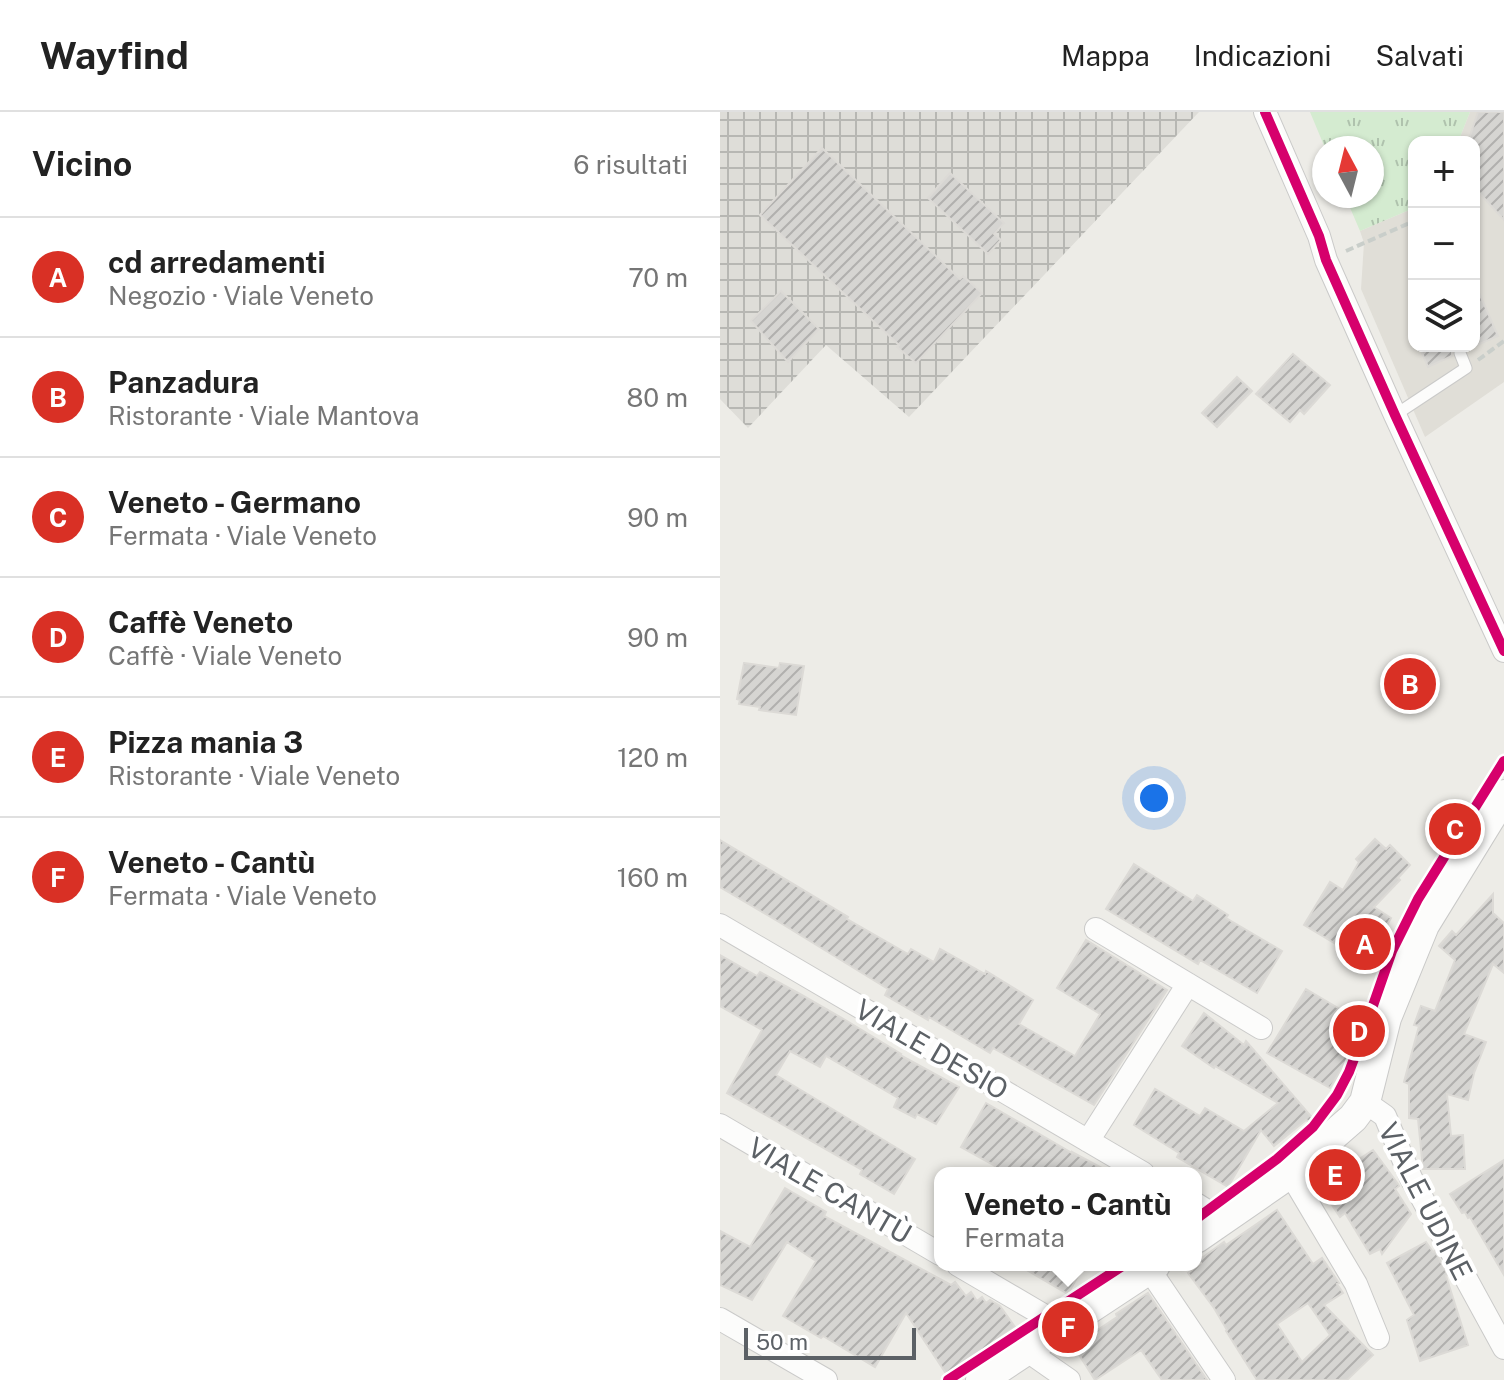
<!DOCTYPE html>
<html lang="it">
<head>
<meta charset="utf-8">
<style>
  :root { --surface:#fff; --page:#f6f6f6; --text:#222; --muted:#767676; --line:#e0e0e0; --accent:#d93025 }
  body { margin:0; font-family:"Public Sans",sans-serif; background:var(--page); color:var(--text) }
  .controls { position:absolute; right:24px; top:24px; display:grid; overflow:hidden; border-radius:16px; box-shadow:0 2px 6px #0004 }
  .controls button { width:72px; height:72px; display:grid; place-items:center; padding:0; border:0; border-bottom:2px solid var(--line); background:var(--surface); color:var(--text); font:40px sans-serif }
  .compass { position:absolute; left:592px; top:24px; width:72px; height:72px; border-radius:50%; background:var(--surface); box-shadow:0 2px 6px #0004; rotate:353deg }
  .scale { position:absolute; left:24px; bottom:20px; width:172px; box-sizing:border-box; padding-left:8px; border:4px solid #5c6166; border-top:0; font-size:22px; line-height:28px; white-space:nowrap; color:#5c6166; -webkit-text-stroke:6px #fff; paint-order:stroke }
  .you { position:absolute; left:434px; top:686px; width:28px; height:28px; margin:-20px; border:6px solid #fff; border-radius:50%; background:#1a73e8; box-shadow:0 0 0 12px #1a73e833 }
  .badge { display:grid; place-items:center; width:52px; height:52px; border-radius:50%; background:var(--accent); color:#fff; font-size:26px; font-weight:700 }
  .pin { position:absolute; translate:-50% -50%; border:4px solid #fff; box-shadow:0 2px 8px #0006 }
  .popup { position:absolute; left:214px; top:1055px; width:268px; height:104px; box-sizing:border-box; display:grid; place-content:center; border-radius:16px; background:var(--surface); filter:drop-shadow(0 2px 6px #0005); font-size:26px; white-space:nowrap; color:var(--muted) }
  .popup b { font-size:30px; color:var(--text) }
  .popup::after { content:''; position:absolute; left:50%; top:100%; margin-left:-16px; border:16px solid transparent; border-top-color:var(--surface) }
  .list { margin:0; padding:0; list-style:none }
  h2 { display:flex; justify-content:space-between; align-items:center; height:104px; margin:0; padding:0 32px; font-size:34px }
  h2 small { font-size:26px; font-weight:400; color:var(--muted) }
  .list li { display:grid; grid-template-columns:52px 1fr auto; gap:24px; align-items:center; box-sizing:border-box; height:120px; padding:0 32px; border-top:2px solid var(--line) }
  .list b { display:block; font-size:30px; white-space:nowrap }
  .list p { margin:0; font-size:26px; white-space:nowrap; color:var(--muted) }
  .list em { font-size:26px; font-style:normal; color:var(--muted) }
  .icon { flex:none; width:44px; height:44px; fill:none; stroke:currentColor; stroke-width:2; stroke-linecap:round; stroke-linejoin:round }
  .map { position:relative; flex:none; width:784px; height:1268px; overflow:hidden }
  header { display:flex; align-items:center; gap:48px; box-sizing:border-box; height:112px; padding:0 40px; background:var(--surface); border-bottom:2px solid var(--line) }
  header strong { font-size:38px }
  nav { display:flex; gap:44px; margin-inline-start:auto; font-size:28px }
  main { display:flex }
  aside { flex:1; background:var(--surface) }
  .map>svg:first-child { display:block }
  .industrial { fill:url(#industrial-grid) }
  .education { fill:#e0ded7 }
  .park { fill:url(#park-tufts) }
  .building { fill:url(#building-hatch); stroke:#dcdad6; stroke-width:2; fill-rule:evenodd }
  .lines { fill:none; stroke-linecap:round; stroke-linejoin:round }
  .service-casing { stroke:#cacac9; stroke-width:13 }
  .minor-casing { stroke:#cacac9; stroke-width:24 }
  .secondary-casing { stroke:#c9c9c8; stroke-width:32 }
  .path { stroke:#c9ceca; stroke-width:4; stroke-dasharray:8 4; stroke-linecap:butt }
  .service { stroke:#fcfcfb; stroke-width:11 }
  .minor { stroke:#fcfcfb; stroke-width:22 }
  .secondary { stroke:#fcfcfb; stroke-width:30 }
  .cycleway-casing { stroke:#fff; stroke-width:15 }
  .cycleway { stroke:#d6006c; stroke-width:10 }
  .labels { text-anchor:middle; dominant-baseline:central; stroke-width:8; stroke-linejoin:round; paint-order:stroke }
  .street-label { font-size:28px; fill:#5c6166; stroke:#fff }
</style>
</head>
<body>
<header>
<strong>Wayfind</strong>
<nav><a>Mappa</a><a>Indicazioni</a><a>Salvati</a></nav>
</header>
<main>
<aside>
<h2>Vicino<small>6 risultati</small></h2>
<ul class="list">
<li><span class="badge">A</span><div><b>cd arredamenti</b><p>Negozio · Viale Veneto</p></div><em>70 m</em></li>
<li><span class="badge">B</span><div><b>Panzadura</b><p>Ristorante · Viale Mantova</p></div><em>80 m</em></li>
<li><span class="badge">C</span><div><b>Veneto - Germano</b><p>Fermata · Viale Veneto</p></div><em>90 m</em></li>
<li><span class="badge">D</span><div><b>Caffè Veneto</b><p>Caffè · Viale Veneto</p></div><em>90 m</em></li>
<li><span class="badge">E</span><div><b>Pizza mania 3</b><p>Ristorante · Viale Veneto</p></div><em>120 m</em></li>
<li><span class="badge">F</span><div><b>Veneto - Cantù</b><p>Fermata · Viale Veneto</p></div><em>160 m</em></li>
</ul>
</aside>
<div class="map">
<svg width="784" height="1268" viewBox="0 0 784 1268">
  <defs>
    <pattern id="industrial-grid" width="8" height="8" patternUnits="userSpaceOnUse" patternTransform="scale(2)"><rect width="8" height="8" fill="#deddd8"/><path d="M0 4h8M4 0v8" fill="none" stroke="#b7b7b3"/></pattern>
    <pattern id="park-tufts" width="24" height="20" patternUnits="userSpaceOnUse" patternTransform="scale(2)"><rect width="24" height="20" fill="#d4ebd0"/><path d="M3 7l-1-3M5 7V3M7 7l1-3M15 17l-1-3M17 17v-4M19 17l1-3" fill="none" stroke="#afc2ad"/></pattern>
    <pattern id="building-hatch" width="6" height="6" patternUnits="userSpaceOnUse" patternTransform="scale(2)"><rect width="6" height="6" fill="#d6d5d2"/><path d="M-1 1l2-2M0 6l6-6M5 7l2-2" fill="none" stroke="#b1b0ae"/></pattern>
  </defs>
  <rect width="100%" height="100%" fill="#edece7"/>
  <path class="industrial" d="M0,0h479l-290,305 -83,-72 -78,83 -28,-29z"/>
  <path class="education" d="M750,0h34v270l-79,55 -64,-148 3,-46 -4,-12 54,-23v138h60v-204h-16z"/>
  <path class="park" d="M590,0h160l-12,30h-44v66l-54,23 -15,-35h27v-48h-47z"/>
  <path class="building" d="M758,0h26v108l-30,-33v-45h-6z
    M102,36l138,131 3,-3 19,17 -66,70 -19,-16 2,-2 -139,-130z
    M230,61l54,50 -10,11 7,6 -13,14 -60,-56z
    M754,169l24,55 -30,13 -3,-3h9z
    M61,179l38,38 -31,33 -37,-41z
    M699,234h36l-3,5v5l-24,11z
    M573,242l37,31 -26,29 -4,-4 -10,12 -34,-28z
    M517,265l15,14 -35,36 -15,-14z
    M24,551l35,5 1,-5 24,3 -8,49 -37,-5 1,-3 -21,-3 1,-4 -3,-1z
    M655,727l11,10 4,-4 20,20 -12,13 2,2 -26,27 17,11 -25,44 -62,-37 26,-43 13,8 16,-28 -3,-3z
    M0,728l128,77 -1,2 61,35 3,-5 23,13 6,-13 45,25 1,-3 47,29 -14,24 56,32 25,-42 -43,-26 29,-48 81,50 -73,115 -101,-57 -3,5 -61,-36 -1,3 -43,-25 3,-6 -109,-67 -59,-35z
    M414,752l59,37 4,-6 31,20 -2,3 56,33 -25,42 -57,-33 -2,4 -92,-55z
    M773,782v19l11,10v50l-11,-9 -29,70 22,8 -12,31 -6,27 -21,-6 4,42 12,-1 2,34h-42l-5,-50 -9,-1v-34l-5,-2 15,-56 -5,-1 7,-19 14,5 20,-51 -16,-14 13,-15 4,4z
    M0,843l37,21 3,-4 40,22 47,27 54,33 -1,1 59,32 -23,37 -19,-10 -2,4 -21,-11 4,-9 -72,-42 -6,11 -30,-16 -14,24 139,84 -21,35 -34,-20 2,-4 -135,-77 35,-63 -42,-24z
    M586,877l37,22 11,14 3,14 -5,13 -22,36 -63,-35z
    M484,901l40,32 2,-4 69,80 -1,3 -8,-4 -32,26 -13,-16 -33,57 -51,-30 2,-4 -45,-28 21,-36 45,27 5,-8 39,23 34,-28 -63,-37 -1,2 -32,-22z
    M266,991l86,50v-1l39,21h-120l4,-7 -34,-19z
    M653,1038l25,34 1,2 -4,3 16,25 -29,40 -2,-5 -10,5 -25,-41 -5,4 -12,-18 3,-2 -9,-14z
    M784,1048v115l-34,-58 -2,1 -3,-6 -3,1 -12,-19z
    M65,1076l41,24 -2,4 127,69 4,-3 11,14 5,-4 6,9 5,-4 4,6 4,-3 10,6 15,21 -68,48 -41,-62 -31,54 -52,-31 -2,2 -38,-22 33,-55 -29,-19 -35,58 -32,-15v-54l30,16z
    M557,1098l36,54 9,-6 17,25 -2,1 6,9 -19,12 49,50 -26,25h-90l-31,-49 1,-1 -13,-22 -26,-35 13,-10 -2,-3 25,-18 2,3zM588,1191l22,32 -28,27 -25,-38z
    M706,1130l7,10 2,-1 13,24 -2,1 22,69 -48,16 -13,-41 7,-5 -27,-52z
    M298,1153h66l-16,29z
    M428,1181l59,87h-45l-21,-30 -46,30 -19,-30 22,-15 -2,-4 21,-14 -1,-3z"/>
  <g class="lines">
    <defs>
      <path id="service" d="M675,303l71,-47 -6,-15"/>
      <path id="minor" d="M545,0l54,124 7,24 69,155 109,236
        M0,813l423,248
        M376,817l165,99
        M645,990l20,14 26,62 93,170
        M0,1013l220,129
        M368,1029l100,-157
        M570,1061l66,111 22,54
        M476,1092l27,17
        M238,1153l87,51 15,12
        M429,1157l75,111
        M0,1207l106,61
        M306,1238l43,30"/>
      <path id="secondary" d="M476,1126l94,-65 63,-55 12,-16 21,-84 38,-93 80,-130
        M261,1268l174,-115"/>
    </defs>
    <use href="#service" class="service-casing"/>
    <use href="#minor" class="minor-casing"/>
    <use href="#secondary" class="secondary-casing"/>
    <path class="path" d="M626,139l68,-30
      M758,248l26,-19"/>
    <use href="#service" class="service"/>
    <use href="#minor" class="minor"/>
    <use href="#secondary" class="secondary"/>
    <defs>
      <path id="cycleway" d="M545,0l54,124 7,24 69,155 109,236
        M476,1107l81,-60 36,-32 24,-32 12,-23 12,-32 31,-89 26,-52 86,-138
        M228,1268l176,-115"/>
    </defs>
    <use href="#cycleway" class="cycleway-casing"/>
    <use href="#cycleway" class="cycleway"/>
  </g>
  <g class="labels">
    <g class="street-label">
      <text transform="translate(212 937) rotate(30)">VIALE DESIO</text>
      <text transform="translate(110 1078) rotate(30)">VIALE CANTÙ</text>
      <text transform="translate(706 1089) rotate(63)">VIALE UDINE</text>
    </g>
  </g>
</svg>
<div class="controls">
<button>+</button>
<button>−</button>
<button><svg class="icon" aria-label="layers" viewBox="0 0 24 24"><path d="M12 4l9 5-9 5-9-5zM3 14l9 5 9-5"/></svg></button>
</div>
<svg class="compass" viewBox="-18 -18 36 36"><path d="M0-13l5 13h-10z" fill="#e53935"/><path d="M0 13l5-13h-10z" fill="#767676"/></svg>
<div class="scale">50 m</div>
<div class="you"></div>
<div class="pin badge" style="left:645px;top:832px">A</div>
<div class="pin badge" style="left:690px;top:572px">B</div>
<div class="pin badge" style="left:735px;top:717px">C</div>
<div class="pin badge" style="left:639px;top:919px">D</div>
<div class="pin badge" style="left:615px;top:1063px">E</div>
<div class="pin badge" style="left:348px;top:1215px">F</div>
<div class="popup"><b>Veneto - Cantù</b>Fermata</div>
</div>
</main>
</body>
</html>
